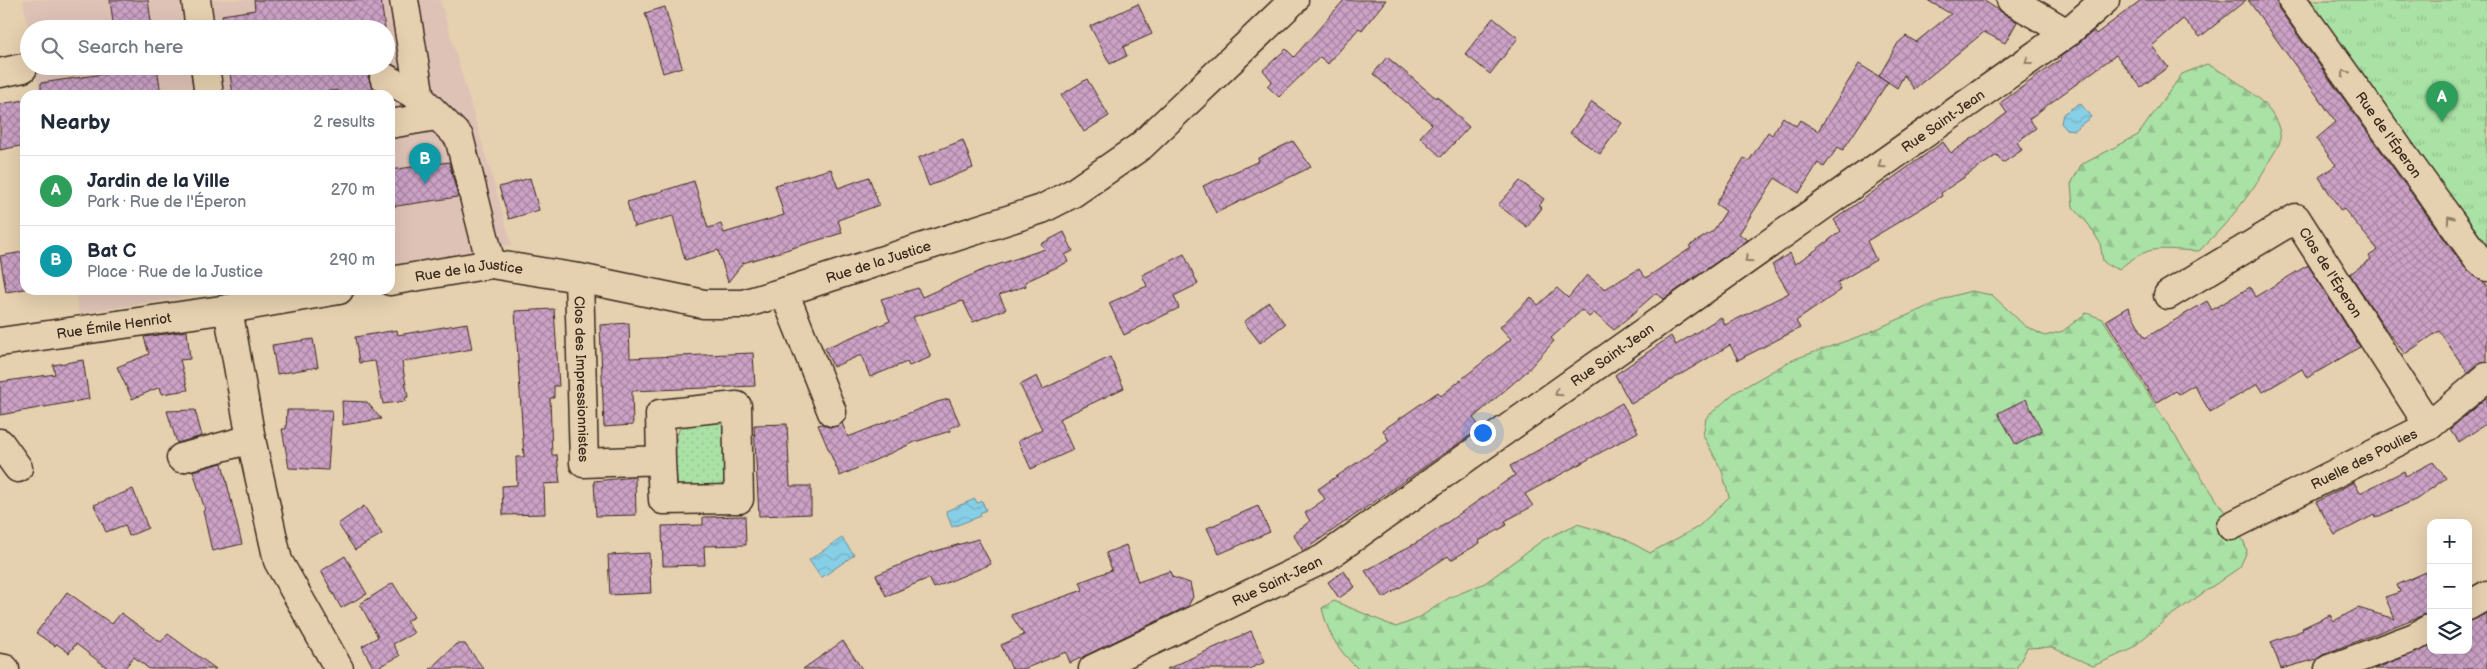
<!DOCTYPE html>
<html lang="en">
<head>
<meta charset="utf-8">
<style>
  :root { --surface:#fff; --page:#f2f2f3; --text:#1f2937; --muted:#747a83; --line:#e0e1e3; --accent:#3b2a1e }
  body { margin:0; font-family:"Balsamiq Sans",sans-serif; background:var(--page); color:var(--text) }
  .controls { position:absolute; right:15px; bottom:15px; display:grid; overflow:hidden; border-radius:10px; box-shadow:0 5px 20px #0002 }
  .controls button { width:45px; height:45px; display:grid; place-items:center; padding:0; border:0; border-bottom:1px solid var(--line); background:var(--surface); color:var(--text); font:25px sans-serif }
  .you { position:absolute; left:1482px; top:432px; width:18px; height:18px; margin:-12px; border:4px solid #fff; border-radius:50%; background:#1a73e8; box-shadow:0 0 0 8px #1a73e833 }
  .badge { display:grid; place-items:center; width:32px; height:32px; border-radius:50%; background:var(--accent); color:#fff; font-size:16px; font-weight:700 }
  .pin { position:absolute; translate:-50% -41px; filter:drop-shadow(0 1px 2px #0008) }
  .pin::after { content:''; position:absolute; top:26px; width:18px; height:15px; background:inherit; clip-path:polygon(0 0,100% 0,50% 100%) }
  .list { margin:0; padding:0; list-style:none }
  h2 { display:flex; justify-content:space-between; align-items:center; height:65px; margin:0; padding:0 20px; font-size:21px }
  h2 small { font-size:16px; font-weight:400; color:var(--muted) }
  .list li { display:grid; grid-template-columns:32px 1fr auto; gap:15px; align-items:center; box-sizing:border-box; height:70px; padding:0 20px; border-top:1px solid var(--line) }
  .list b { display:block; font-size:19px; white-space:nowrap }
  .list p { margin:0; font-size:16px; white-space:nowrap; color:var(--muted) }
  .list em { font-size:16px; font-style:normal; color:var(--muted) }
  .icon { flex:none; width:28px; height:28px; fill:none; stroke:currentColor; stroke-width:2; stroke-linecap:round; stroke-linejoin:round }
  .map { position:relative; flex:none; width:2487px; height:669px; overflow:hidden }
  .search { position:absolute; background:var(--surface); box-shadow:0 5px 20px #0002; left:20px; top:20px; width:375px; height:55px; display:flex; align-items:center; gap:12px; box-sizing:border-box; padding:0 18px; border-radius:28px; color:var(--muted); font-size:19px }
  .panel { position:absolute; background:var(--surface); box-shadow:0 5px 20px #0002; left:20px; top:90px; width:375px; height:205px; border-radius:15px }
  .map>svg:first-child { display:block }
  .built { fill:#dec2b6 }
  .grass { fill:url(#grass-dots); stroke:#728662 }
  .forest { fill:url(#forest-firs); stroke:#728662 }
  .park { fill:url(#park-tufts); stroke:#728662 }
  .water { fill:url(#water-waves); stroke:#688d97 }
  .building { fill:url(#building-cross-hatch); stroke:#3b2a1e }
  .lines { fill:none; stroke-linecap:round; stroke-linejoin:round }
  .minor-casing { stroke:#3b2a1e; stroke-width:31 }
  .minor { stroke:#e5d0af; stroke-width:28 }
  .oneway { stroke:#907d66 }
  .labels { text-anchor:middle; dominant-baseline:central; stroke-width:5; stroke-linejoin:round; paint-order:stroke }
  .street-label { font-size:14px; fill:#3b2a1e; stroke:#e5d0af }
</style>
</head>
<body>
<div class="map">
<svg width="2487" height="669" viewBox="0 0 2487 669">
  <defs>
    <pattern id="grass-dots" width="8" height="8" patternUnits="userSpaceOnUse" patternTransform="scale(1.25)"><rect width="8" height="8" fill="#aae1a5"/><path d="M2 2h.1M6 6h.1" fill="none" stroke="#93c18e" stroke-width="1.8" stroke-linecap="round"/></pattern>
    <pattern id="forest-firs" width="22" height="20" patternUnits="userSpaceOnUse" patternTransform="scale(1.25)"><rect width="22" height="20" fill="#aae1a5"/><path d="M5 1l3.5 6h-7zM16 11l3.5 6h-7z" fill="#93c18e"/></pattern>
    <pattern id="park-tufts" width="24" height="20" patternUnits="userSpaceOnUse" patternTransform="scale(1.25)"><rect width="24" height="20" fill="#aae1a5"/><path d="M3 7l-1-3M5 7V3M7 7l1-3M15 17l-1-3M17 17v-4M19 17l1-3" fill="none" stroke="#93c18e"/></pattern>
    <pattern id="water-waves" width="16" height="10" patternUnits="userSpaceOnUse" patternTransform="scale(1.25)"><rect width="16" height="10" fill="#86cfe7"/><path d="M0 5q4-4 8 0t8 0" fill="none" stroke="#75b2c6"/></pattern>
    <pattern id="building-cross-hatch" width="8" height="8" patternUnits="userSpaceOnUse" patternTransform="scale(1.25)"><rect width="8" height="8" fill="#cca2c7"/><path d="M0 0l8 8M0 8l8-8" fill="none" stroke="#a784a1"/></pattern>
  </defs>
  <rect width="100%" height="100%" fill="#e5d0af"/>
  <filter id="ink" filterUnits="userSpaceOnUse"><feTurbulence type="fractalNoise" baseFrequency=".02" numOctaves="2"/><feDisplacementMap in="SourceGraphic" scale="10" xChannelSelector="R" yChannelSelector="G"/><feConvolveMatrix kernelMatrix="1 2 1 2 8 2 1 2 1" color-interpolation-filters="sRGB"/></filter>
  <g filter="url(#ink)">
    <path class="built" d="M23,0h417l72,245 -122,20v-170h-350l-5,-29h351v-37h-357v3z
      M75,290h153l-149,23z"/>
    <path class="grass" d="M722,418l6,5v65l-49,1c-6,-15 -5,-53 3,-66z"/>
    <path class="forest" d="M2207,64c25,13 77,44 73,77 -1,5 -6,12 -9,17 -18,35 -44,66 -72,93 -40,-1 -47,-9 -80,18l-10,-3 -6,-5 -3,-18 -11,-18 -16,-18 -2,-23 10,-19 57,-30 44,-61z
      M1971,291l21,4 33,31 20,10 18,-5 23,-18 17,6 52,86 89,137 3,9 -7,16 -74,52 -36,31 -37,16 -42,-19 -24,1 -11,21h-658c-20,-20 -29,-32 -36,-61l12,-7 62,26 21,-8 32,-21 36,-15 58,-43 34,-16 44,13 29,16 48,-26 31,-30 -7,-26 -19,-36 3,-17 28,-25 58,-33 71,-25 86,-38z"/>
    <path class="park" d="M2306,0h181v245z"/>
    <path class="water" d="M2080,103l11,14 -17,13 -8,-1 -5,-6 2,-9z
      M975,499l2,4 5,-2 4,9 -6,3 1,3 -29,11 -6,-16z
      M842,538l12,17 -33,23 -12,-18z"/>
    <path class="building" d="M110,0h38l4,29h-38z
      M254,0h127l4,29h-161l-2,-14 33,-5z
      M1344,0h42l-24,30 -3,-2 -31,36 -8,-7 -41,40 -12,-11 5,-5 -9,-11 23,-21 8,8z
      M1927,0h56l34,22 -12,21 -21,-11 -70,57 -10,-14 -7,13 -9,-6 -45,68 -5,-3 -14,20 -6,-4 -19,30 -24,-15 -36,56 9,6 -84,59 -8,-6 -42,37 -20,-17 -5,4 -7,-7 -31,28 3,3 -29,32 -52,45 8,10 -178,123 -10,-17 17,-13 -5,-8 20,-14 -7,-10 71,-48 -6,-11 55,-38 3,4 70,-57 -11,-12 31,-30 7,8 19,-17 11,10 19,-23 18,14 34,-20 7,9 45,-30 -2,-2 24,-15 13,-20 -10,-7 28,-46 5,3 19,-29 4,3 11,-18 13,9 4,-6 18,11 41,-67 29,18 -9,-6 19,-33 8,-7 10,6 35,-28z
      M2141,0h105l-46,37 -17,-18 -31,27 16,21 -27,20 -25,-32 -63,46 -24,18 7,9 -19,14 5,8 -19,13 -6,-8 -56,38 1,3 -75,45 9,19 -39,23 4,7 -45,31 4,7 -62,32 -8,-15 -99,59 -16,-29 56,-39 5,9 45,-28 4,8 64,-32 -17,-28 18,-12 5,11 22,-15 24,-18 -7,-11 109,-78 8,11 29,-20 27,-20 -7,-10 61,-44 -1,-2 34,-26 2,3z
      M2248,0h29l2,9 186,259 22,17v77l-10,3 -9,8 -29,-42 -34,23 -18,-23 -37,-57 21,-15 -2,-3 9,-6 -34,-41 -3,2 -22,-34 17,-12 -20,-26 20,-17z
      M1138,4l14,30 -29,13 4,9 -17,8 -20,-38z
      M665,7l17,60 -19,6 -18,-60z
      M1493,18l25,20 -28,36 -25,-20z
      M1387,57l49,41 1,-2 32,31 -28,30 -21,-20 12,-13 -59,-50z
      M109,66h48l4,29h-120v-12l69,-10z
      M229,66h144l-5,11 6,12 -35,5 -2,-4 -31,5h-73z
      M1087,79l22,37 -25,16 -23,-37z
      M25,100v45l-25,5v-46z
      M1592,102l30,21 -22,31 -30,-21z
      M963,140l10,28 -44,18 -11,-28z
      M1293,141l18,26 -95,46 -13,-27 56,-25 -1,-3z
      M449,162l9,35 -68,10v-37z
      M831,169l7,19 31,-11 10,28 -41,15 4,13 -99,30 -15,19 -10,-32 -33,10 -12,-44 -39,11 -7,-25 67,-21 14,47 13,-4 3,9 60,-18 -9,-30z
      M530,178l9,32 -30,9 -10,-32z
      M1520,181l24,18 -5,7 3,2 -15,19 -29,-22z
      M1064,232l9,19 -8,4 3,7 -43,20 1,4 -27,9 7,14 -33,13 -10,-21 -50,16 18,40 -22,9 -2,-4 -37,15 -9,-22 -28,12 -8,-19 65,-27 -9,-22 37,-11 4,9 63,-28 60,-20 -4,-5z
      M23,252l2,37 -19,3 -6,-36z
      M1184,254l14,30 -24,12 5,12 -55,27 -15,-32 38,-17 -5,-11z
      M2308,265l52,82 -53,31 -5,-9 -39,23 -5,-8 -48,28 -16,-27 -15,9 -3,-3 -20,12 -50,-83 22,-13 17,31 62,-37 5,9 38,-23 5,10z
      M1269,302l16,22 -25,19 -16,-21z
      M554,309l5,77h-5v12h-4l2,57h5l3,28 -16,1 1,30 -42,1 -1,-29 15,-1 -1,-28h8l-9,-146z
      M467,323l5,26 -70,13 6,35 -3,1 1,3 -23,3 -8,-43 -16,2 -4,-26 42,-7 1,5z
      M629,323l1,35 123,-5 2,33 -123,5 1,34 -29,2 -4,-102z
      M187,331l3,28 -10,1 8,30 -26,4 -2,-7 -28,12 -15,-32 32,-13 -5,-17z
      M313,339l5,28 -41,7 -5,-29z
      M1110,357l14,31 -65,31 14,31 -42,19 -13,-28 24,-12 -22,-44 17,-9 6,13z
      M83,360l6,39 -89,16v-33l55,-8 -2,-9z
      M2487,397v26l-28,19 -9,-13z
      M949,399l11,25 -10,4v3l-35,11 -75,34 -22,-51 4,-1 8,3 12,-4 6,14 89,-35z
      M2026,399l16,32 -26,14 -18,-32z
      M342,401l25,1 14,17 -38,6z
      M1622,403l16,29 -113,62 8,12 -28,15 2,4 -28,16 1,2 -29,17 -3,-4 -64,42 -19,-27 60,-33 90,-63 -5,-9z
      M195,410l7,26 -25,7 -10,-32z
      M287,410h45l-4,60 -39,-2 -7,-39h4z
      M787,424l3,62h21v28l-52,2 -5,-91z
      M2433,462l13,16 -29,21 -42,19 -1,-3 -39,20 -19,-33 38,-20 6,11 44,-22 2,5z
      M222,463l20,81 -30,7 -9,-40 2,-1 -12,-39z
      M635,477l1,38 -40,1 -2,-35z
      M133,489l15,39 -19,8 -4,-11 -19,7 -12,-27z
      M364,506l18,28 -27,16 -17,-26z
      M1258,506l12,26 -51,22 -12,-26z
      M745,516l1,29 -42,1 1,19 -42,1 -1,-40 41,-1v-8z
      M978,539l13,25 -57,24 -5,-10 -43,18 -10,-21 53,-22z
      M1126,545l12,37 32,-11 2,6 18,6 3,14 -5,9 -118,57 -4,-11 -42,17h-12l-11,-24 23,-10 -13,-20 72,-25 -3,-8 32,-12 -6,-17z
      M649,553l2,40 -41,2 -2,-40z
      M345,556l22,38 -26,14 -20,-37z
      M1344,571l11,16 -16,11 -11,-16z
      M2426,572l2,21 3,-1v20l-107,42 -7,5 -36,10 -10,-27 32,-12 -1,-2 28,-13 4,6 24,-13 37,11 -10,-22 15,-5 -3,-7z
      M393,583l21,34 -8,4 8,12 -21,11 7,12 -26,13 -12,-23 16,-9 -18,-33z
      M67,592l45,32 9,-11 40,29 7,-8 48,35h-67l-15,-12 -10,12h-15l-33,-25 -7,9 -12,-9 -2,2 -19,-13z
      M2487,613v56h-113l57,-23v4h37v-28z
      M1251,631l14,31 -16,7h-82z
      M843,641l19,28h-59z
      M456,644h9l19,25h-54z"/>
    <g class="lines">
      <defs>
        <g id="minor">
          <path d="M196,0l4,29"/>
          <path d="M404,0l16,98 39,39 32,127"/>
          <path d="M2011,0l56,33"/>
          <path id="s1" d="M2292,0l186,259 9,8"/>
          <path d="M205,66l4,29"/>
          <path d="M0,73l23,-5"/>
          <path d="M384,77l36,21"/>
          <path d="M390,124l46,-8"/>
          <path id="s2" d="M579,278l5,185 77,-3 -1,-46 77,-8 2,93 -76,1 -2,-40"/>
          <path id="s3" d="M390,281l101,-17 88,14 125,26h39l41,-12 258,-83 31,-16 68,-47 153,-146"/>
          <path d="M784,292l48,120"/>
          <path id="s4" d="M2168,295l128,-77 133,208"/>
          <path d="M228,309l23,130 27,122 61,108"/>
          <path id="s5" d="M0,342l228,-33 111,-19"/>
          <path d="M0,443l18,25"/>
          <path d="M181,458l70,-19"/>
          <path id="s6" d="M2231,526l198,-100 58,-49"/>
          <path d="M2468,606l19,-11"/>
          <path d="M0,668l5,1"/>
          <path id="s7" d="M1093,669l230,-110 744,-526 38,-33"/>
          <path d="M2329,669l86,-32 16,-9"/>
        </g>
      </defs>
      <use href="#minor" class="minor-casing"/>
      <use href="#minor" class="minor"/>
    </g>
    <defs><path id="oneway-chevron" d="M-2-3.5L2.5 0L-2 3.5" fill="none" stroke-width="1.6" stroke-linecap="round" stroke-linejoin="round" transform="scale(1.25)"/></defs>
    <g class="oneway">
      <use href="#oneway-chevron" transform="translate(2028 61) rotate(145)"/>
      <use href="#oneway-chevron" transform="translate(2345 73) rotate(-126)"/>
      <use href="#oneway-chevron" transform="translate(1881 165) rotate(145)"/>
      <use href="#oneway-chevron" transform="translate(2450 219) rotate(-126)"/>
      <use href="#oneway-chevron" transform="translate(1748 259) rotate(145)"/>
      <use href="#oneway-chevron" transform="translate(1558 393) rotate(145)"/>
    </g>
  </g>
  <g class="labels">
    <g class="street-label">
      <text stroke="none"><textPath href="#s7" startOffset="1014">Rue Saint-Jean</textPath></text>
      <text stroke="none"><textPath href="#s1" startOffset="166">Rue de l'Éperon</textPath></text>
      <text stroke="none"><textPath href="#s3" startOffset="500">Rue de la Justice</textPath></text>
      <text stroke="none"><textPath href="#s4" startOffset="214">Clos de l'Éperon</textPath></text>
      <text stroke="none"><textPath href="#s3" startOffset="80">Rue de la Justice</textPath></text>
      <text stroke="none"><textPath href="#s5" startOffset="115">Rue Émile Henriot</textPath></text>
      <text stroke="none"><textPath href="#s7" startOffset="609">Rue Saint-Jean</textPath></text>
      <text stroke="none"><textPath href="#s2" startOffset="101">Clos des Impressionnistes</textPath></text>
      <text stroke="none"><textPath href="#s6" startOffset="149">Ruelle des Poulies</textPath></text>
      <text stroke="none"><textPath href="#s7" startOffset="204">Rue Saint-Jean</textPath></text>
    </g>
  </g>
</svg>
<div class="controls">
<button>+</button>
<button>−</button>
<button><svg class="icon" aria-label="layers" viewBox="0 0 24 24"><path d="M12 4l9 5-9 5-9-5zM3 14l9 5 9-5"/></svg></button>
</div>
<div class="you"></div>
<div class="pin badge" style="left:2442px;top:122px;background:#2e9e5b">A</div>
<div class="pin badge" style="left:425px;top:184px;background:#0f9aa8">B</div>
<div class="search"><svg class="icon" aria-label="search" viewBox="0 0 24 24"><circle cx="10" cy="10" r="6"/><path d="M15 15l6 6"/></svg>Search here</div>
<section class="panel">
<h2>Nearby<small>2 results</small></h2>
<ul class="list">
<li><span class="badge" style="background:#2e9e5b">A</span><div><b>Jardin de la Ville</b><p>Park · Rue de l'Éperon</p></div><em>270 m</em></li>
<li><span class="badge" style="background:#0f9aa8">B</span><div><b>Bat C</b><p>Place · Rue de la Justice</p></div><em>290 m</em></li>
</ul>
</section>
</div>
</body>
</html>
